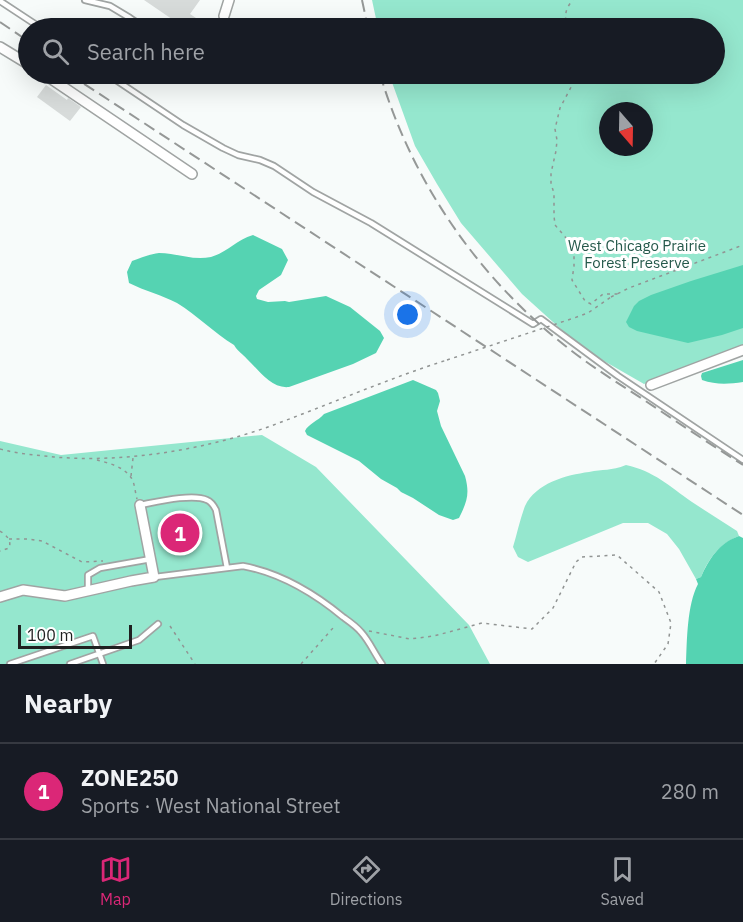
<!DOCTYPE html>
<html lang="en">
<head>
<meta charset="utf-8">
<style>
  :root { --surface:#171b24; --page:#242831; --text:#f1f3f6; --muted:#9ea1a6; --line:#363941; --accent:#db2777 }
  body { margin:0; font-family:"IBM Plex Sans",sans-serif; background:var(--page); color:var(--text) }
  .compass { position:absolute; left:599px; top:102px; width:54px; height:54px; border-radius:50%; background:var(--surface); box-shadow:0 6px 24px #0002; rotate:160deg }
  .scale { position:absolute; left:18px; bottom:15px; width:114px; box-sizing:border-box; padding-left:6px; border:3px solid #1f2020; border-top:0; font-size:16px; line-height:21px; white-space:nowrap; color:#1f2020; -webkit-text-stroke:4px #fff; paint-order:stroke }
  .you { position:absolute; left:408px; top:315px; width:21px; height:21px; margin:-15px; border:4px solid #fff; border-radius:50%; background:#1a73e8; box-shadow:0 0 0 9px #1a73e833 }
  .badge { display:grid; place-items:center; width:39px; height:39px; border-radius:50%; background:var(--accent); color:#fff; font-size:20px; font-weight:700 }
  .pin { position:absolute; translate:-50% -50%; border:3px solid #fff; box-shadow:0 2px 6px #0006 }
  .list { margin:0; padding:0; list-style:none }
  h2 { display:flex; justify-content:space-between; align-items:center; height:78px; margin:0; padding:0 24px; font-size:26px }
  h2 small { font-size:20px; font-weight:400; color:var(--muted) }
  .list li { display:grid; grid-template-columns:39px 1fr auto; gap:18px; align-items:center; box-sizing:border-box; height:96px; padding:0 24px; border-top:2px solid var(--line) }
  .list b { display:block; font-size:22px; white-space:nowrap }
  .list p { margin:0; font-size:20px; white-space:nowrap; color:var(--muted) }
  .list em { font-size:20px; font-style:normal; color:var(--muted) }
  .icon { flex:none; width:33px; height:33px; fill:none; stroke:currentColor; stroke-width:2; stroke-linecap:round; stroke-linejoin:round }
  .map { position:relative; flex:none; width:743px; height:664px; overflow:hidden }
  .search { position:absolute; background:var(--surface); box-shadow:0 6px 24px #0002; left:18px; right:18px; top:18px; height:66px; display:flex; align-items:center; gap:15px; box-sizing:border-box; padding:0 21px; border-radius:33px; color:var(--muted); font-size:22px }
  .sheet { height:174px; background:var(--surface) }
  nav { display:flex; justify-content:space-around; align-items:center; box-sizing:border-box; height:84px; border-top:2px solid var(--line); background:var(--surface); font-size:16px; color:var(--muted) }
  nav a { display:grid; justify-items:center; gap:3px }
  nav .on { color:var(--accent) }
  .map>svg:first-child { display:block }
  .green { fill:#95e7ce; fill-rule:evenodd }
  .water { fill:#55d3b2 }
  .building { fill:#d7dbda }
  .lines { fill:none; stroke-linecap:round; stroke-linejoin:round }
  .lane-casing { stroke:#a0a4a3; stroke-width:8 }
  .street-casing { stroke:#a0a4a3; stroke-width:12 }
  .path { stroke:#919493; stroke-width:1.5; stroke-dasharray:3 4.5; stroke-linecap:butt }
  .lane { stroke:#fff; stroke-width:4.5 }
  .street { stroke:#fff; stroke-width:9 }
  .rail { stroke:#959897; stroke-width:2; stroke-dasharray:12 6; stroke-linecap:butt }
  .path-bridge { stroke:#919493; stroke-width:1.5; stroke-dasharray:3 4.5; stroke-linecap:butt }
  .labels { text-anchor:middle; dominant-baseline:central; stroke-width:6; stroke-linejoin:round; paint-order:stroke }
  .park-label { font-size:15px; fill:#25594b; stroke:#fff }
</style>
</head>
<body>
<div class="map">
<svg width="743" height="664" viewBox="0 0 743 664">
  <rect width="100%" height="100%" fill="#f7fbfa"/>
  <path class="green" d="M372,0h371v346l-99,38 -40,-23 -29,-19 -53,-48 -61,-71 -24,-39 -22,-38 -26,-72h325v-46h-336zM608,111h36v36h-36z
    M262,435l54,32 153,158 21,39h-490v-223l61,14z
    M626,465c28,6 43,21 66,37 15,10 30,19 45,29l2,5c-20,8 -30,22 -38,41l-5,2 -17,-30 -12,-15 -19,-11h-25l-95,39 -10,-5 -5,-10c4,-13 7,-28 12,-41 11,-23 41,-31 64,-34 14,-3 22,-1 37,-7z"/>
  <path class="water" d="M253,235l29,14 6,11 -7,15 -22,15 -3,6 1,3 11,3 17,-1 4,1 37,-6 24,11 30,24 4,7 -8,15 -23,11 -64,23c-18,2 -30,-17 -42,-28 -5,-6 -8,-6 -13,-14 -20,-12 -37,-30 -57,-42 -15,-8 -32,-12 -48,-20l-2,-11 5,-11c8,-3 18,-7 27,-8 18,0 34,8 52,4 17,-5 25,-17 42,-22z
    M743,265v63l-21,7 -34,8 -51,-12 -8,-4 -3,-5 8,-16 5,-5 12,-6 40,-14z
    M743,360v22c-14,2 -27,3 -41,-2l-1,-4 1,-3z
    M413,380l23,10 2,3 2,8 -3,10 4,15 24,50c5,18 2,26 -6,42l-6,2 -14,-5 -26,-17 -12,-6 -4,-4 -16,-9 -22,-18 -52,-26 -2,-4c3,-7 13,-10 19,-17z
    M739,536l4,2v126h-57c1,-24 1,-59 12,-80l-2,-5 5,-2c8,-18 18,-34 38,-41z"/>
  <path class="building" d="M144,0h56l-10,14 21,14h-26z
    M46,85l21,15 1,-2 13,9 -11,14 -33,-24z"/>
  <g class="lines">
    <defs>
      <path id="lane" d="M85,0l25,6 20,12 15,10
        M0,1l41,27
        M224,16l1,7 5,5
        M107,74l76,51 40,23 15,7 22,5 14,6 39,26 58,31 162,101 8,-5 77,57 125,84
        M140,505c16,-3 53,-12 67,-5 5,2 7,6 9,10l11,58
        M155,577l88,-11c37,7 71,27 100,51 7,5 13,9 18,15 9,10 13,21 21,32
        M88,591v-16l12,-7 51,-9
        M10,664l83,-28 10,28
        M70,664l69,-24 19,-16"/>
      <path id="street" d="M224,16l5,-16
        M0,47l28,17
        M44,74l148,100
        M651,385l92,-35
        M0,597l23,-7 42,6 66,-15 23,-4 -14,-72"/>
    </defs>
    <use href="#lane" class="lane-casing"/>
    <use href="#street" class="street-casing"/>
    <path class="path" d="M567,28c-2,-12 -3,-18 6,-28
      M578,74l-18,34 -5,21 2,11 -1,11 -5,22v11l3,9v23l1,9 17,20 2,11v10l-2,14 13,21 6,3 12,-10h15
      M611,297l18,-9 114,-43
      M0,449c18,5 36,6 54,8 71,6 148,-7 214,-30 60,-22 119,-48 179,-67
      M97,460c12,3 28,7 35,19 3,6 3,13 5,20
      M131,476l2,-18
      M0,531c6,4 12,9 9,17l-9,3
      M9,539h19l14,2 40,21 21,-1
      M170,626l25,38
      M369,631l41,8 24,-3 48,-13 50,6 21,-21 23,-46 6,-5 35,-2 42,37 12,31 -3,21 -14,20
      M301,664l32,-36"/>
    <use href="#lane" class="lane"/>
    <use href="#street" class="street"/>
    <path class="rail" d="M362,0l6,28
      M0,22l28,19
      M69,74l674,441
      M380,74c32,108 99,205 188,274 24,19 50,35 76,52 33,22 66,44 99,65"/>
    <path class="path-bridge" d="M447,360l127,-42 14,-5 23,-16"/>
  </g>
  <g class="labels">
    <g class="park-label">
      <text x="637" y="245">West Chicago Prairie<tspan x="637" dy="17">Forest Preserve</tspan></text>
    </g>
  </g>
</svg>
<svg class="compass" viewBox="-18 -18 36 36"><path d="M0-13l5 13h-10z" fill="#e53935"/><path d="M0 13l5-13h-10z" fill="#9ea1a6"/></svg>
<div class="scale">100 m</div>
<div class="you"></div>
<div class="pin badge" style="left:180px;top:533px">1</div>
<div class="search"><svg class="icon" aria-label="search" viewBox="0 0 24 24"><circle cx="10" cy="10" r="6"/><path d="M15 15l6 6"/></svg>Search here</div>
</div>
<section class="sheet">
<h2>Nearby<small></small></h2>
<ul class="list">
<li><span class="badge">1</span><div><b>ZONE250</b><p>Sports · West National Street</p></div><em>280 m</em></li>
</ul>
</section>
<nav>
<a class="on"><svg class="icon" aria-label="map" viewBox="0 0 24 24"><path d="M3 6l6-2 6 2 6-2v14l-6 2-6-2-6 2zM9 4v14M15 6v14"/></svg>Map</a>
<a><svg class="icon" aria-label="directions" viewBox="0 0 24 24"><path d="M12 3l9 9-9 9-9-9zM9 14v-3h6M13 9l2 2-2 2"/></svg>Directions</a>
<a><svg class="icon" aria-label="saved" viewBox="0 0 24 24"><path d="M7 4h10v16l-5-4-5 4z"/></svg>Saved</a>
</nav>
</body>
</html>
